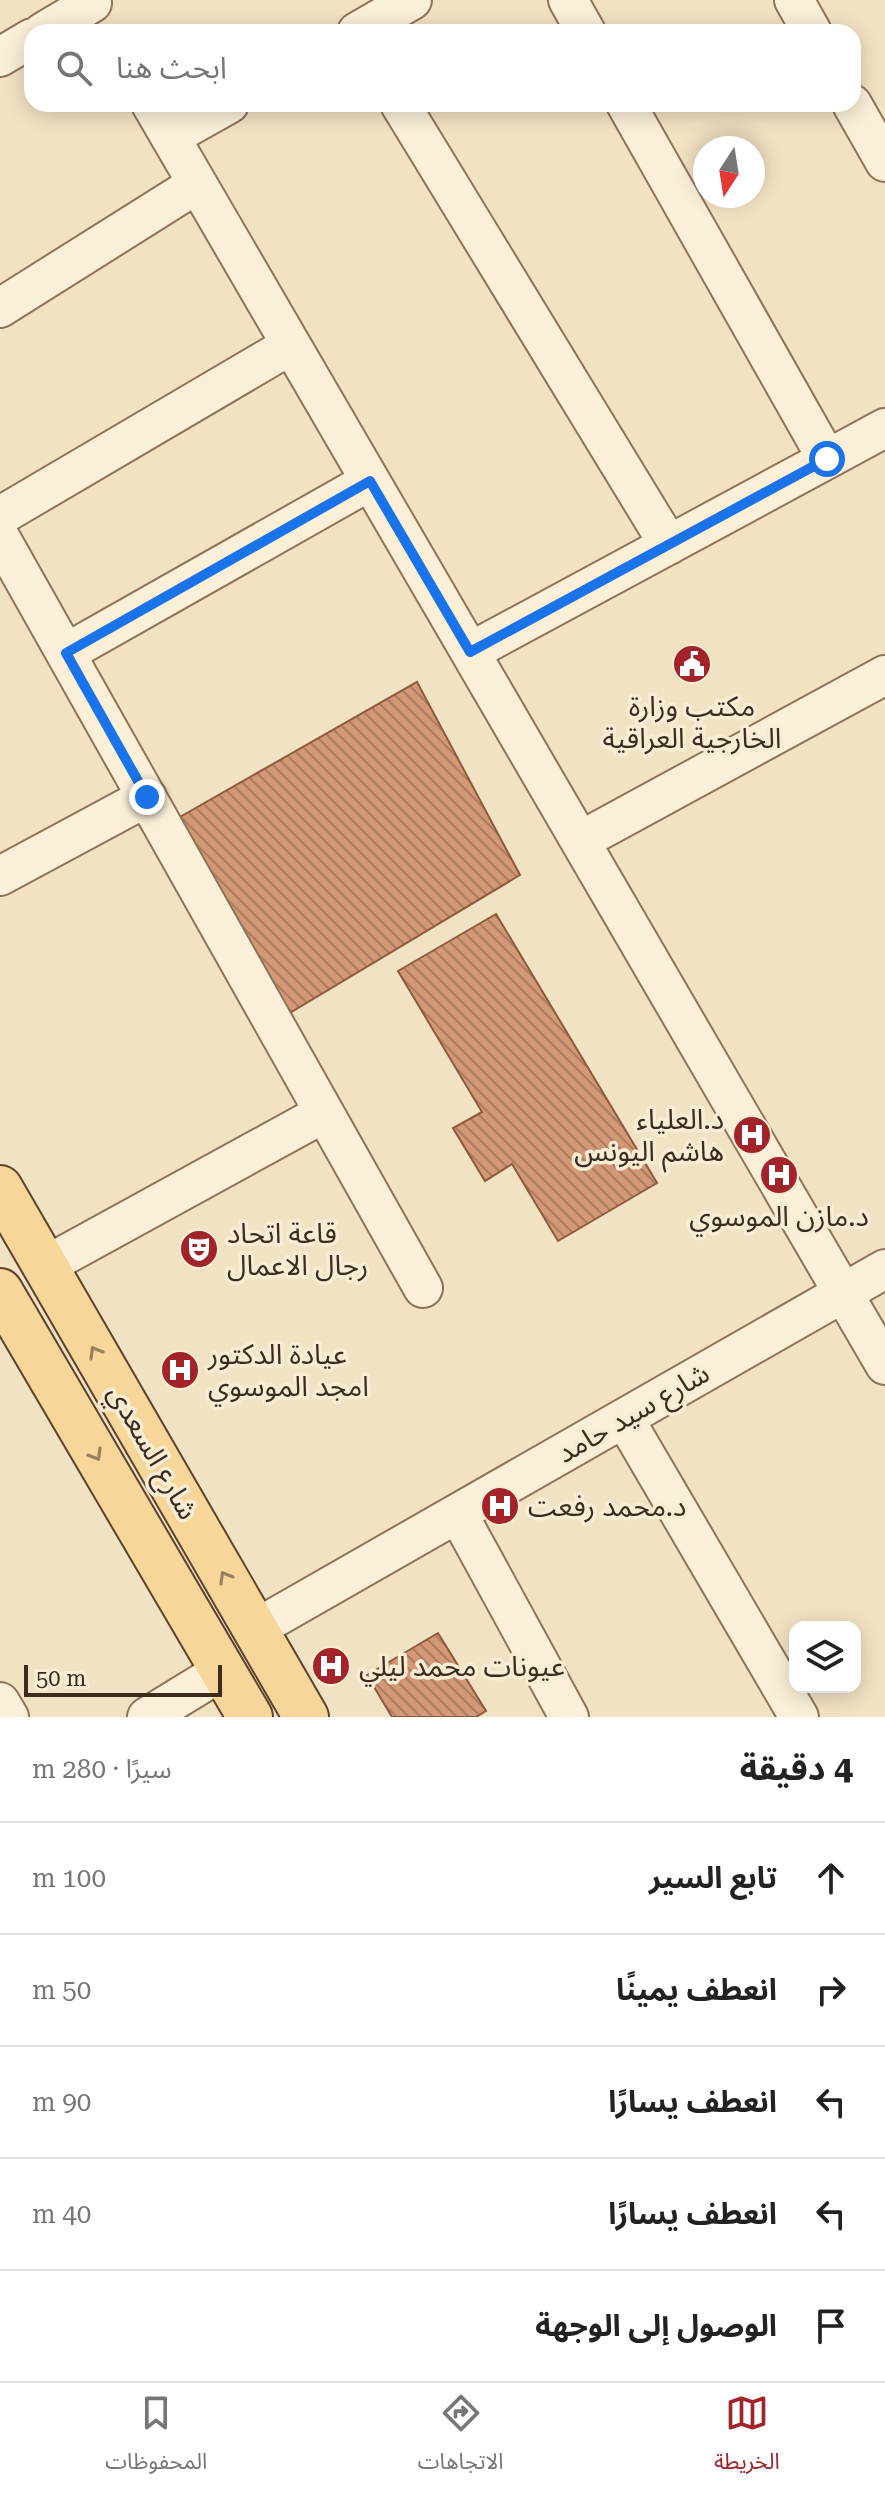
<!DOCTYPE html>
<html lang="ar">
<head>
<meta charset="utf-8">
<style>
  :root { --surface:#fff; --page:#f2f2f2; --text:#222; --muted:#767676; --line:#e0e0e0; --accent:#a2232a }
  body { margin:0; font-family:"Roboto Serif","Noto Sans Arabic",serif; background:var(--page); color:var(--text); direction:rtl }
  .controls { position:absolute; right:24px; bottom:24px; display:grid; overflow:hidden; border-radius:16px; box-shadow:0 4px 20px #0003 }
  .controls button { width:72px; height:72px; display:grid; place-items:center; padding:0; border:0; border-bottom:2px solid var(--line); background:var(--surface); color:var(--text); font:40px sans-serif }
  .compass { position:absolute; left:693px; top:136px; width:72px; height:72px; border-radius:50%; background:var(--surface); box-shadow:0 4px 20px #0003; rotate:192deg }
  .scale { position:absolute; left:24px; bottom:20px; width:198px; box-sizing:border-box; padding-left:8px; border:4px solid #3d2b1e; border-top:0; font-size:22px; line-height:28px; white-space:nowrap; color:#3d2b1e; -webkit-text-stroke:6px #f8ecd4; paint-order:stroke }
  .stop { position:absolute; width:24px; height:24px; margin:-18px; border:6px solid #1a73e8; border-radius:50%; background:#fff }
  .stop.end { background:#1a73e8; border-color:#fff; box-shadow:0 2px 8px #0008 }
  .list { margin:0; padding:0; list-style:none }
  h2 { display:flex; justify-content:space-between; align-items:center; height:104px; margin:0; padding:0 32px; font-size:34px }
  h2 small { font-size:26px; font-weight:400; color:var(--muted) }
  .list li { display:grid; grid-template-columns:52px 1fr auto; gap:24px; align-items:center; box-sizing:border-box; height:112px; padding:0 32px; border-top:2px solid var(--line) }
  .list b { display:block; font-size:30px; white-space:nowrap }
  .list em { font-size:26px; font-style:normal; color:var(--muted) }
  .icon { flex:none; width:44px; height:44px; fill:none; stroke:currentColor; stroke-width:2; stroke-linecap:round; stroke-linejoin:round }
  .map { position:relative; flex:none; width:885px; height:1717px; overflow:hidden; direction:ltr }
  .search { position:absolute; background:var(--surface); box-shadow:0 4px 20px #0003; left:24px; right:24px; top:24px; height:88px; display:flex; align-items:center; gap:20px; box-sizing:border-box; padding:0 28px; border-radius:24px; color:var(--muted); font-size:30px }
  .sheet { height:664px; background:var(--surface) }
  nav { display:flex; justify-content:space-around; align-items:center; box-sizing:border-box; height:112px; border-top:2px solid var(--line); background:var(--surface); font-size:22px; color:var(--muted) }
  nav a { display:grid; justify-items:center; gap:4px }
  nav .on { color:var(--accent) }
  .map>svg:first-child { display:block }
  .building { fill:url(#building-back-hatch); stroke:#8f5a3c; stroke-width:2 }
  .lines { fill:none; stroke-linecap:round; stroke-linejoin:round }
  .minor-casing { stroke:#8e7358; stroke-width:42 }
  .major-casing { stroke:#5c412d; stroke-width:48 }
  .minor { stroke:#fbefd8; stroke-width:38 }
  .major { stroke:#f7d699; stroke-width:44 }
  .oneway { stroke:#9a805c }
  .route { stroke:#1a73e8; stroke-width:10 }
  .labels { text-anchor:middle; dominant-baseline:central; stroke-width:7; stroke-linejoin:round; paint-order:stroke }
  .poi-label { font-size:28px; fill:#3d2b1e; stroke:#f8ecd4; text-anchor:start }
  .street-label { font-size:28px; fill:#3d2b1e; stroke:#f8ecd4 }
</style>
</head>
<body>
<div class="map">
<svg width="885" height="1717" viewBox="0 0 885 1717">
  <defs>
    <pattern id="building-back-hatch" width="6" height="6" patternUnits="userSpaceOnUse" patternTransform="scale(2)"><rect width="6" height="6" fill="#d39977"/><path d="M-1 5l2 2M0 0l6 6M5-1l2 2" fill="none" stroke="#ac7d61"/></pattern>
  </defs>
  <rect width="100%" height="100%" fill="#f2e2c4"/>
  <path class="building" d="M417,682l103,193 -237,142 -112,-195z
    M496,914l161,269 -99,58 -46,-77 -27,17 -32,-53 29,-16 -84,-141z
    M438,1633l48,78 -10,6h-84l-25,-42z"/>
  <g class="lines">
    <defs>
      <path id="minor" d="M568,0l18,32
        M794,0l18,32
        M43,32l49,-29
        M357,32l55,-32
        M0,57l32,-19
        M151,104l734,1261
        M400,104l269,441
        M626,104l201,355
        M852,104l33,58
        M170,137l59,-33
        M0,308l197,-124
        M0,516l291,-171
        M0,537l423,751
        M470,652l415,-224
        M66,653l304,-172
        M580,841l305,-166
        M0,876l147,-79
        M45,1266l279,-153
        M624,1418l175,299
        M458,1514l111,203
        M255,1629l630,-360
        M0,1702l9,15
        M147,1717l75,-46"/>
      <path id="major" d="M0,1188l306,529
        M0,1291l250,426"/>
    </defs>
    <use href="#minor" class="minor-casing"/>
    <use href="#major" class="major-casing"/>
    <use href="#minor" class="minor"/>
    <use href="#major" class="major"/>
  </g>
  <defs><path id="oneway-chevron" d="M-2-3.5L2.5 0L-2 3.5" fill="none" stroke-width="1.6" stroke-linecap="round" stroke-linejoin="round" transform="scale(2)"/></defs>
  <g class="oneway">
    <use href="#oneway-chevron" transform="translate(95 1352) rotate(-120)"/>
    <use href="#oneway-chevron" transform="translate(96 1455) rotate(60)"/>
    <use href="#oneway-chevron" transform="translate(225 1577) rotate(-120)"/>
  </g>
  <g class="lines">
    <path class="route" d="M147,797l-81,-144 304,-172 100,171 357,-193"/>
  </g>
  <defs>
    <symbol id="civic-disc" viewBox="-11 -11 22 22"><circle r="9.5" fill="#a2232a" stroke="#f8ecd4"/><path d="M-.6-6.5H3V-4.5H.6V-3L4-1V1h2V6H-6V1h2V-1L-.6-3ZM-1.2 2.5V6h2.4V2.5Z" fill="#fff"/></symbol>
    <symbol id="hospital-disc" viewBox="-11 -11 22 22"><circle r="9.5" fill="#a2232a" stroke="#f8ecd4"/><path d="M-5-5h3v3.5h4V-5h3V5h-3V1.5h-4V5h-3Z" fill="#fff"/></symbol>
    <symbol id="theatre-disc" viewBox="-11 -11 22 22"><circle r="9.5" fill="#a2232a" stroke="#f8ecd4"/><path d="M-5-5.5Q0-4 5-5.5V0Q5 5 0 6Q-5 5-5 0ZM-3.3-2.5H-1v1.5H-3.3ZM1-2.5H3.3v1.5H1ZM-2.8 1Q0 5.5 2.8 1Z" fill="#fff"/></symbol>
  </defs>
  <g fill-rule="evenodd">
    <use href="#civic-disc" x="670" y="642" width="44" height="44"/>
    <use href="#hospital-disc" x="730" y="1113" width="44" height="44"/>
    <use href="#hospital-disc" x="757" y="1153" width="44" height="44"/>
    <use href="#theatre-disc" x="177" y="1227" width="44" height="44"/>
    <use href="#hospital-disc" x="158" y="1348" width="44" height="44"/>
    <use href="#hospital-disc" x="478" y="1484" width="44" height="44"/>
    <use href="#hospital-disc" x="309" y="1644" width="44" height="44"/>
  </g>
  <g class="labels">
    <g class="poi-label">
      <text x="692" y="706" text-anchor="middle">مكتب وزارة<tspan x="692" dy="32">الخارجية العراقية</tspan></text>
      <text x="724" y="1119" text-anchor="end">د.العلياء<tspan x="724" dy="32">هاشم اليونس</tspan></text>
      <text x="779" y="1216" text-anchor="middle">د.مازن الموسوي</text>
      <text x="227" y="1233">قاعة اتحاد<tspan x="227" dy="32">رجال الاعمال</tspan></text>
      <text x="208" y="1354">عيادة الدكتور<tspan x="208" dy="32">امجد الموسوي</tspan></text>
      <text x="528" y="1506">د.محمد رفعت</text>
      <text x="359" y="1666">عيونات محمد ليلي</text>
    </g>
    <g class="street-label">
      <text transform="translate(633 1413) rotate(-30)">شارع سيد حامد</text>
      <text transform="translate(153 1452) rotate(60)">شارع السعدي</text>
    </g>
  </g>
</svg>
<div class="controls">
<button><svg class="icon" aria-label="layers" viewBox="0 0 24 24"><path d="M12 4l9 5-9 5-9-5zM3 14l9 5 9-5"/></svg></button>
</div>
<svg class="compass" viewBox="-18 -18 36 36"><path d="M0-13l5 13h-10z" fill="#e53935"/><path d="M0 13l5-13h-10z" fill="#767676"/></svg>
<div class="scale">50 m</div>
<div class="stop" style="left:827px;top:459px"></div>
<div class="stop end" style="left:147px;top:797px"></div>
<div class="search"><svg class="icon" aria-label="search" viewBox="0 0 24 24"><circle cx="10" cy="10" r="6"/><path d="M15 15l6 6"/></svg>ابحث هنا</div>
</div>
<section class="sheet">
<h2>4 دقيقة<small>سيرًا · 280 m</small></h2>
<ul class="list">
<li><svg class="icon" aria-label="ahead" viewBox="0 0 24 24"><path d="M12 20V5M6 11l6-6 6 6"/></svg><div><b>تابع السير</b></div><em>100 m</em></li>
<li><svg class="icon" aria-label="right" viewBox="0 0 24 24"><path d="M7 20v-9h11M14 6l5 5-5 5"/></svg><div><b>انعطف يمينًا</b></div><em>50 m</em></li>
<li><svg class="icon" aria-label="left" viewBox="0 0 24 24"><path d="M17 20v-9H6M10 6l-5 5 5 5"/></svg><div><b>انعطف يسارًا</b></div><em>90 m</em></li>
<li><svg class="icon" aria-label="left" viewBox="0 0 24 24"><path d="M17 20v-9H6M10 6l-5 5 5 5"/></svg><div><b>انعطف يسارًا</b></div><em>40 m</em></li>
<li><svg class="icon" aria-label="arrive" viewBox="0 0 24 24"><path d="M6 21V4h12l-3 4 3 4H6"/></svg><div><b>الوصول إلى الوجهة</b></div></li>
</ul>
</section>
<nav>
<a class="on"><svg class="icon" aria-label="map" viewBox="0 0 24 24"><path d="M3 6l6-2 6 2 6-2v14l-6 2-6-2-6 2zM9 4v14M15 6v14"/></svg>الخريطة</a>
<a><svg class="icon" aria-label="directions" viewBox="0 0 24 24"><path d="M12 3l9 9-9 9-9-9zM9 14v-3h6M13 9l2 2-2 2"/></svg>الاتجاهات</a>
<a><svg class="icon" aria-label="saved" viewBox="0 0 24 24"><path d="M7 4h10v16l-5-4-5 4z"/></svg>المحفوظات</a>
</nav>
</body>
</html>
